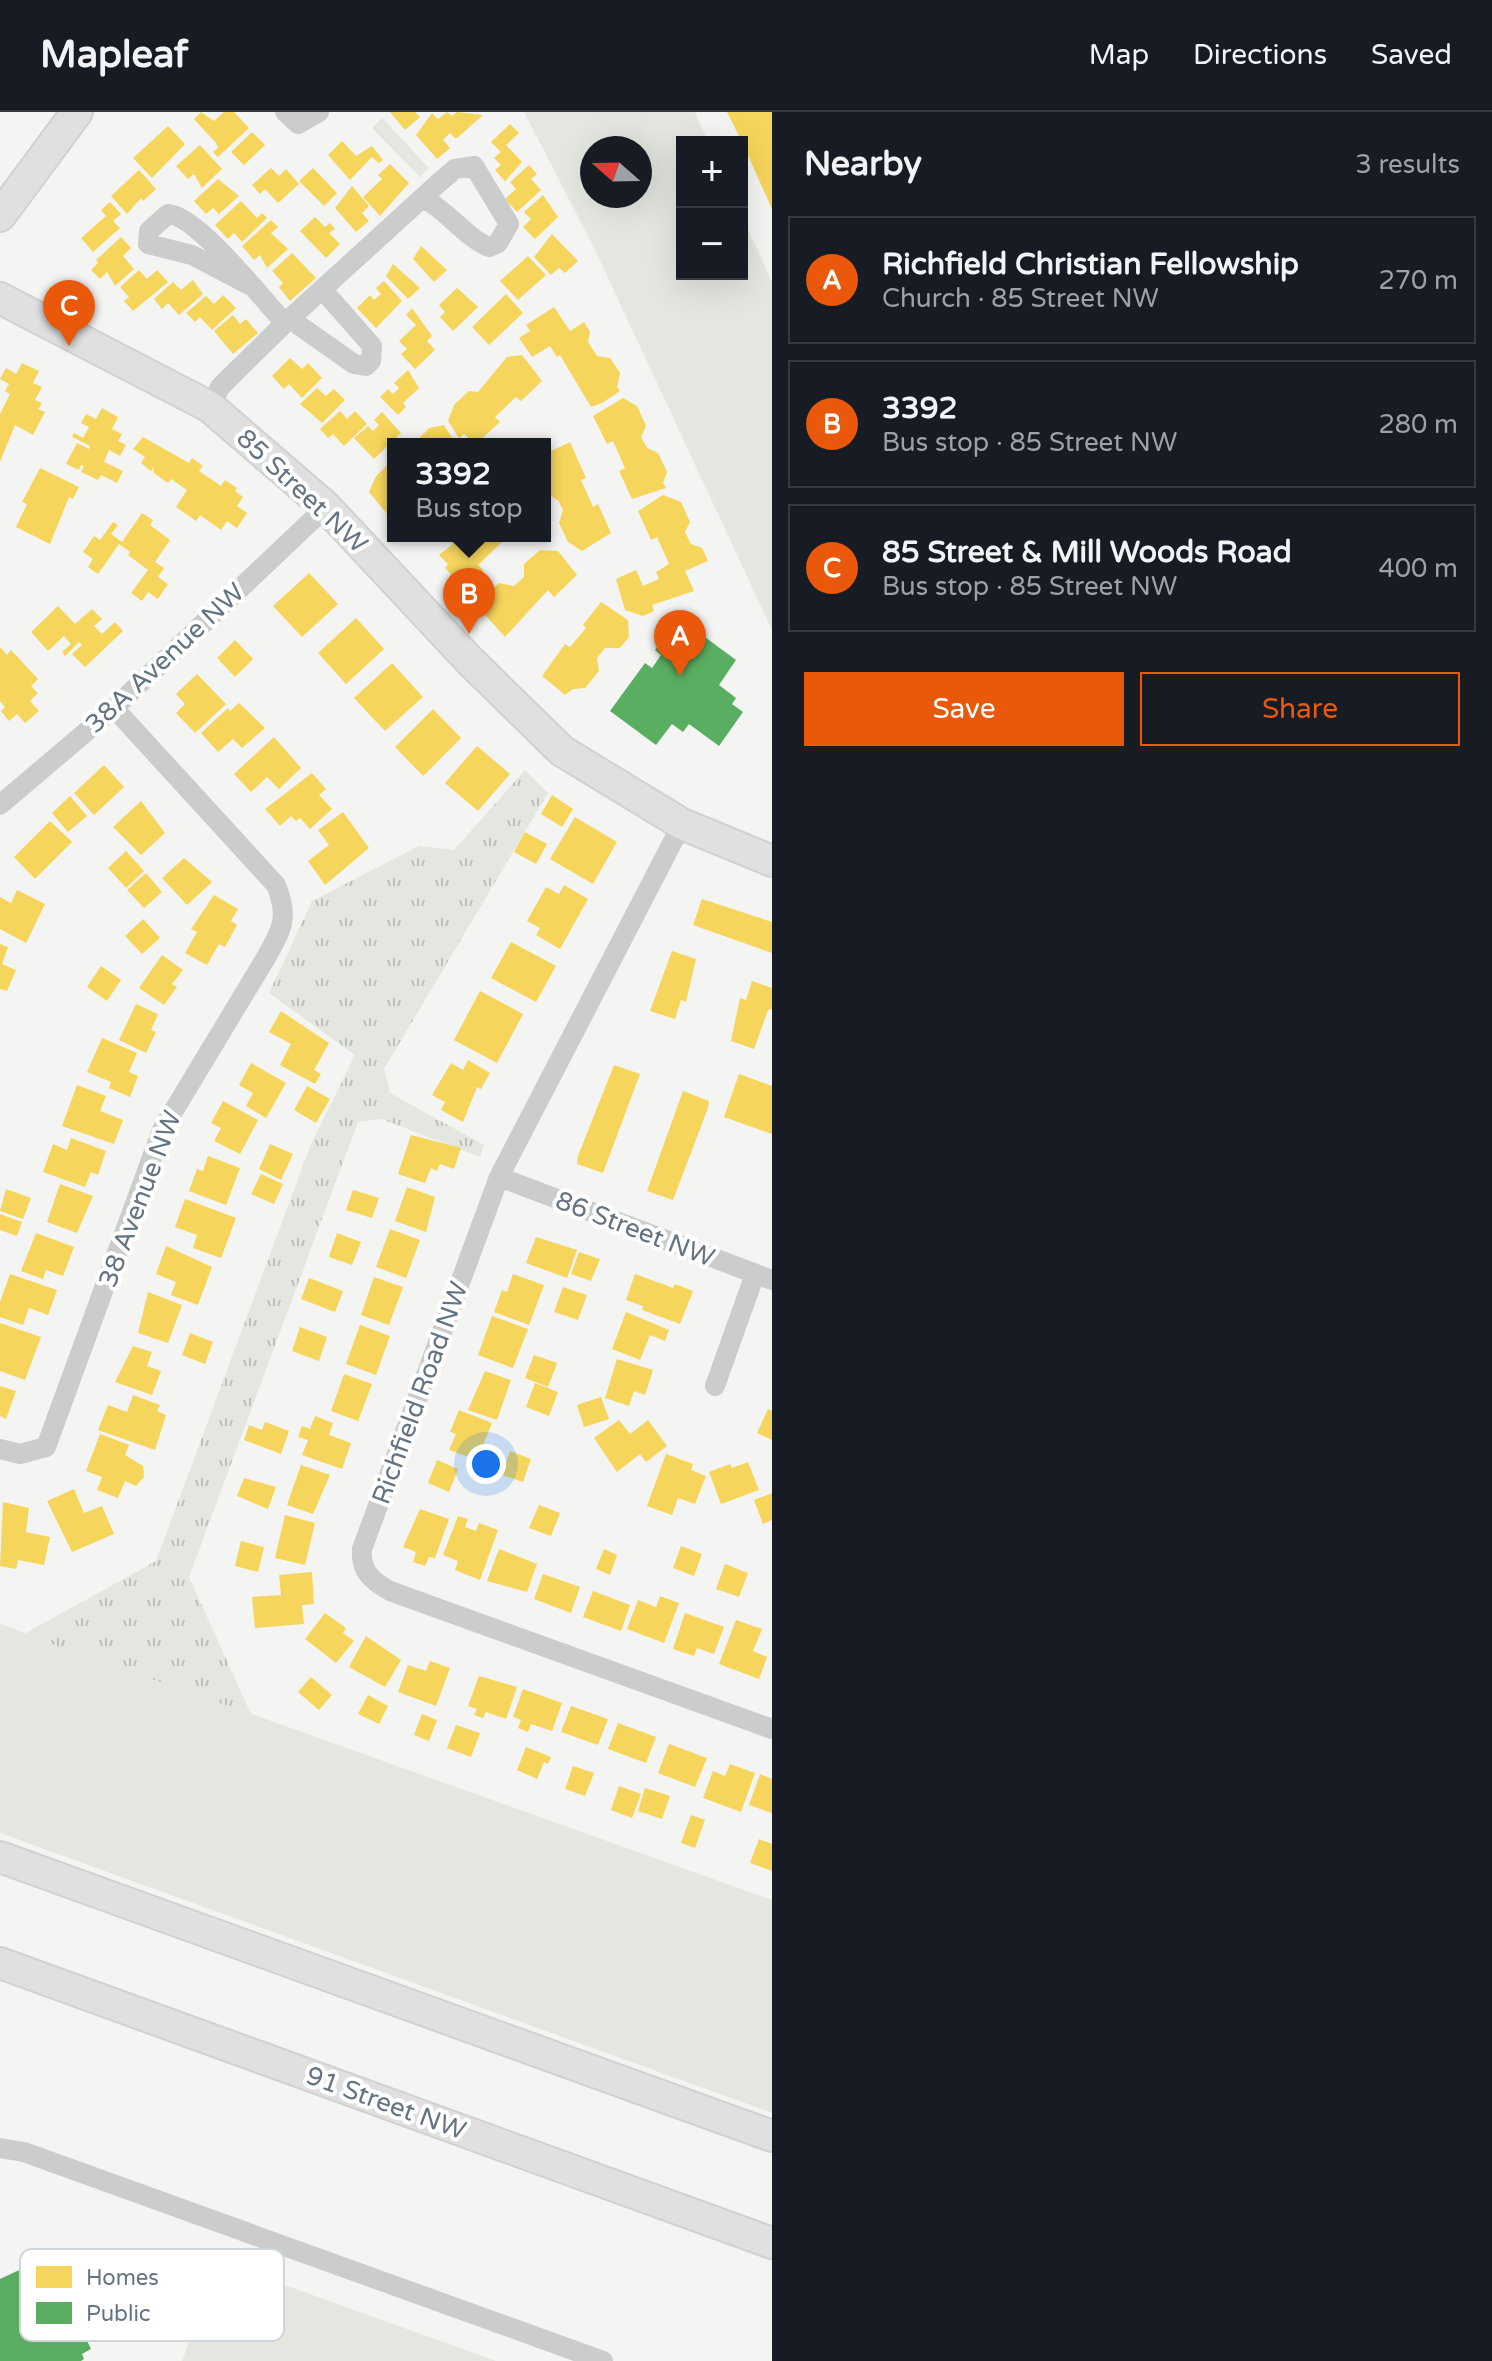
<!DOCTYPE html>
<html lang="en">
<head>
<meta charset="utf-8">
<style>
  :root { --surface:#171b24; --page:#242831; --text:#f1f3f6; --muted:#9ea1a6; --line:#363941; --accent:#ea580c }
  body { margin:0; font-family:"Varela Round",sans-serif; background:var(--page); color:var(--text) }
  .controls { position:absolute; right:24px; top:24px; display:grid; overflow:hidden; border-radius:0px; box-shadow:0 8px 32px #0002 }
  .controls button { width:72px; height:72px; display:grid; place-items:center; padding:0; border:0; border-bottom:2px solid var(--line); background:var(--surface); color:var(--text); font:40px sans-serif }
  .compass { position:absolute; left:580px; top:24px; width:72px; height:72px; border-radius:50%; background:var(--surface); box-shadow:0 8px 32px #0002; rotate:290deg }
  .you { position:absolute; left:486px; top:1352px; width:28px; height:28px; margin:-20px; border:6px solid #fff; border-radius:50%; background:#1a73e8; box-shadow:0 0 0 12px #1a73e833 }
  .badge { display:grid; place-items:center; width:52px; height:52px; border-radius:50%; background:var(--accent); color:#fff; font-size:26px; font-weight:700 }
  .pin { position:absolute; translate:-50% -66px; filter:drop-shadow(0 2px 4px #0008) }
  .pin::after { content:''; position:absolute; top:42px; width:28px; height:24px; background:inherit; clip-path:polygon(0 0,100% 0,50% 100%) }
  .popup { position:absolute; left:387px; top:326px; width:164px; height:104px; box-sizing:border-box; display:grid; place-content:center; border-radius:0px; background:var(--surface); filter:drop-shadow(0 2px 6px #0005); font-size:26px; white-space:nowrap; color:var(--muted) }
  .popup b { font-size:30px; color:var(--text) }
  .popup::after { content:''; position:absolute; left:50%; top:100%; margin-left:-16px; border:16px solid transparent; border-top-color:var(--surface) }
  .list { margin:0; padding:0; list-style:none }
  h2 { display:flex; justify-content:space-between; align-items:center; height:104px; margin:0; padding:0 32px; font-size:34px }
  h2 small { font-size:26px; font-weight:400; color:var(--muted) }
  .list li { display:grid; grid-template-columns:52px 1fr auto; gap:24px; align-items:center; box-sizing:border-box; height:128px; margin:0 16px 16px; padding:0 16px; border:2px solid var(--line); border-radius:0px }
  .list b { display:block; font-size:30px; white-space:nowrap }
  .list p { margin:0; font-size:26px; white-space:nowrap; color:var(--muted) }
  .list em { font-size:26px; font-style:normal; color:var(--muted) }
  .actions { display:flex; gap:16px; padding:24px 32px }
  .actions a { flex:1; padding:18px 0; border:2px solid var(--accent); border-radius:0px; text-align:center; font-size:28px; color:var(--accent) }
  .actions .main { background:var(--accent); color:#fff }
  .map { position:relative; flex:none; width:772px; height:2249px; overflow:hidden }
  header { display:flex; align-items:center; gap:48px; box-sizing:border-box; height:112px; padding:0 40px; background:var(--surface); border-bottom:2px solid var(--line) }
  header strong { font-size:38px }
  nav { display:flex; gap:44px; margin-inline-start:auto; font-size:28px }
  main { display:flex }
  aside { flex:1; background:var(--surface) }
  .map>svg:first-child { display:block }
  .grass { fill:#e4e7e0; fill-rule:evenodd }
  .park { fill:url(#park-tufts) }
  .homes { fill:#f6d55c }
  .public { fill:#5aae61 }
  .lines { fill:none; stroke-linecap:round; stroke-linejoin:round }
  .secondary-casing { stroke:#d0d2d2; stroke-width:34 }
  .street { stroke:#cbcdcd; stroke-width:20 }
  .secondary { stroke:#e0e0e0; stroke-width:30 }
  .labels { text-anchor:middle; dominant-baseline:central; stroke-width:8; stroke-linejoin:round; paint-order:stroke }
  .street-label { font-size:26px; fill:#647482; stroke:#fff }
  .key { fill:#fff; stroke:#d0d5da; stroke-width:2 }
  .key-label { font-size:22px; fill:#647482 }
</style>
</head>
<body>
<header>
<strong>Mapleaf</strong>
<nav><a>Map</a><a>Directions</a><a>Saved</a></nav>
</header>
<main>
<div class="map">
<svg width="772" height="2249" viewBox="0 0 772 2249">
  <defs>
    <pattern id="park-tufts" width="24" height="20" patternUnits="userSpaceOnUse" patternTransform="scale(2)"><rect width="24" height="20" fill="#e4e7e0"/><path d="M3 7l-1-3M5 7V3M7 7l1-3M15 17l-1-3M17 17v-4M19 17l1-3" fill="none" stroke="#bcc0bb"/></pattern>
  </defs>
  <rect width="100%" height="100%" fill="#f4f4f2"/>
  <path class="grass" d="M524,0h171l13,30h-26v132h60v-58l30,66v348l-177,-380zM592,36h48v48h-48z
    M0,1512l772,276v213l-772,-280z
    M218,2149l278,100h-314z"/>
  <path class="park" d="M382,6l47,50 -9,9 -48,-49z
    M525,658l23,23 -164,276 6,24 94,52 -4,12 -98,-38 -24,3 -169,455 62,137 -227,-80 132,-73 155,-417 44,-89 -86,-62 43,-92 107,-55 35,4z"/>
  <path class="homes" d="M201,0l13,9 10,-9h10l15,16 -31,29 -5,-5 5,-4 -2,-5 -22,-24z
    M390,0h25l5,5 -15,13z
    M447,0l5,4 5,-4 26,3 -27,24 -6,-6 -7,7 7,8 -13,11 -21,-24 16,-22 6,6z
    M727,0h45v97l-30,-67z
    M510,12l9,9 -13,12 16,17 -17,19 -10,-11 6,-5 -7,-7 7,-6 -10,-10z
    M168,14l17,18 -33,34 -19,-20z
    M252,20l13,13 -21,20 -13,-13z
    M342,29l14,15 16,-10 11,14 -4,3 -7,-6 -22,23 -22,-25z
    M200,33l22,24 -20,19 -8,-14 -6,5 -12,-13z
    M390,52l19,19 -29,33 -17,-19 19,-18 -4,-4z
    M529,53l8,9 -6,5 10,11 -24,22 -12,-13 11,-10 -6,-7z
    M271,56l8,8 7,-7 13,15 -21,19 -13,-14 -5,5 -8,-9z
    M313,56l24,25 -13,13 -25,-25z
    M139,58l17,19 -13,12 -2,-3 -14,16 -16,-18z
    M218,67l21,17 -20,18 -6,-6 -7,6 -12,-13z
    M352,74l17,20 -7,7 7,8 -13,11 -21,-24z
    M543,83l15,22 -23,22 -12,-12 8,-8 -7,-7z
    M241,89l16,17 5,-5 5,5 -25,24 -8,-9 -6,6 -13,-14z
    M110,90l11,12 -8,7 7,7 -27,24 -12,-14 25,-22 -5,-6z
    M315,105l10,10 5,-4 5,6 -6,4 11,11 -14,14 -26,-27z
    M271,108l7,7 -7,6 17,16 -21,19 -7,-13 -6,5 -12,-14z
    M552,122l26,27 -13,12 -6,-5 -8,7 -17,-18z
    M121,125l10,11 -8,8 11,13 -19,17 -8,-14 -7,7 -9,-9 7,-7 -2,-3z
    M421,134l26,24 -13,12 -21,-23z
    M292,141l24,25 -26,23 -11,-14 4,-4 -11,-12z
    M528,144l18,19 -28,25 -18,-19z
    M393,152l27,24 -12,11 -22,-23z
    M139,158l8,9 10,-9 11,12 -35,29 -9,-10 5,-4 -9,-10z
    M193,168l10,14 -24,21 -11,-12 -6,6 -8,-10 19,-17 8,8z
    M384,169l18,20 -26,27 -19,-20 13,-13 4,5 7,-6 -5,-6z
    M457,176l21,19 -25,24 -13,-14 5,-5 -6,-7z
    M506,182l17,19 -34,32 -17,-18z
    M223,183l13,13 -24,22 -12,-13 -5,5 -9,-9 20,-17 8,8z
    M554,195l16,24 14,-9 6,10 -2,10 9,14 13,2 10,15 -3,14 3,4 -18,12 -11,4 -31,-52 -3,2 -7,-11 -18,11 -13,-19 11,-7 -4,-6z
    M412,196l20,28 -5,5 8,9 -20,19 -14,-15 6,-5 -8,-8 17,-16 -10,-10z
    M233,203l7,9 6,-5 12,14 -25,21 -19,-23z
    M522,243l20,26 -21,20 -5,-4 -21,20 5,5 -24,22 -12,-10 -5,4 -11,-17 6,-16 15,-14 9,1 29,-35z
    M290,246l12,11 6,-6 14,15 -20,20 -13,-14 -5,5 -12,-13z
    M22,251l17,8 -6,12 9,4 -7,13 7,3 -4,6 7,3 -12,23 -18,-10 -15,37v-48l10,-20 -5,-3 4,-7 -9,-5 6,-11 10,6z
    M408,258l11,18 -16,15 3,4 -8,8 -18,-18 8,-8 5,5 6,-6 -5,-5z
    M317,276l9,8 8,-7 11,11 -23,23 -22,-19z
    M623,286l14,8 9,20 -5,11 6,11 11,5 9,19 -4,11 3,5 -34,11 -13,-28 6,-3 -12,-27 -6,3 -14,-28z
    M102,296l16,9 -6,12 10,5 -4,7 8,4 -6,11 -11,-6 -5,12 19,9 -6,12 -16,-8 -3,5 -17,-8 3,-6 -3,-1 -2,5 -13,-6 11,-21 12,6 1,-3 -18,-9 2,-4 9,5 6,-11 -8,-4 5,-9 10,5z
    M340,299l7,8 8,-8 12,13 -23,22 -11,-12 -5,4 -8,-9z
    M382,300l19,21 -27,26 -20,-21 14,-12 5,5 6,-6 -5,-5z
    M444,313l12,19h-42l15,-16z
    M143,325l46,26 3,-5 11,8 -4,5 22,15 4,-6 12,8 -2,3 8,6 -6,9 10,7 -10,15 -10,-7 -6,9 -21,-15 -4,6 -20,-14 11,-17 -16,-11 -3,4 -14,-10v-6l-3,4 -10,-8 4,-6 -12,-8z
    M570,330l16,36 -5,2 12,27 5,-3 13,29 -29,18 -14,-9 -9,-19 4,-13 -5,-10 -13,-7v-39z
    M391,350h2v59l-24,-29 7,-16z
    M40,356l39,19 -6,12 -4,-2 -19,47 -34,-17 11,-23 -5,-2z
    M663,383l18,7 9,20 -5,10 6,12 11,4 6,13 -23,10 9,20 -42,14 2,6 -11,5 -18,-6 -9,-31 20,-9 7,16 16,-7 -3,-7 13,-8 -12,-27 -6,3 -13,-29z
    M142,401l11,7 -3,5 20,15 -15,22 9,6 -6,9 10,7 -10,15 -10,-7 -6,9 -11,-8 17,-23 -20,-15 2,-3 -11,-8 -21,30 -10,-7 5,-8 -10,-7 11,-16 6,4 13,-18 5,3 -7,9 11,8z
    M446,424h51l5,6 -24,23 6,6 -19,19 -20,-22 3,-4 -9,-9 14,-11z
    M540,438l18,1 19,24 -23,22 -6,-7 -43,47 -20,-22 3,-3 -2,-3 2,-16 11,-10 15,3 10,-9v-13z
    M309,461l29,31 -36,33 -29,-31z
    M601,490l27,18 1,17 -9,11h-15l-8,10 2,13 -14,17 -12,1 -8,6 -23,-19 23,-32 5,3 16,-19 -3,-3z
    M58,494l17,18 17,-15 10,10 -8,7 8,8 13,-12 8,9 -38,36 -13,-13 10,-9 -3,-3 -14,14 -3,-4 9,-8 -7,-8 -16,15 -17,-19z
    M356,506l28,31 -38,35 -28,-31z
    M235,528l18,19 -18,18 -18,-19z
    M0,535l7,8 4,-5 27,29 -7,7 7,7 -8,8 9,10 -14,12 -8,-9 -8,7 -8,-10 4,-4 -5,-6z
    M392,551l31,34 -38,34 -31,-33z
    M197,562l29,30 -31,29 -19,-20 9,-9 -9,-10z
    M239,591l26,25 -23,20 -9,-9 -15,13 -17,-19 27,-25 2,3z
    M433,597l28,29 -38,38 -28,-29z
    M274,625l27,31 -22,21 -12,-12 -16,15 -17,-18z
    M477,634l33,28 -32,37 -33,-28z
    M104,653l20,22 -30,28 -20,-22z
    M312,661l14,16 -7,6 13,14 -22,20 -10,-11 -4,3 -5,-5 -11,10 -15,-17z
    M552,683l21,14 -11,18 -21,-13z
    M70,684l17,20 -19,16 -16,-19z
    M141,689l24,32 -24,22 -28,-28z
    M343,700l26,36 -44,37 -17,-24 21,-16 -11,-15z
    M575,705l42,25 -24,42 -43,-25z
    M50,709l22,21 -37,37 -21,-22z
    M525,720l22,12 -11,20 -22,-12z
    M126,739l18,20 -18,17 -18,-20z
    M184,746l28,24 -25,23 -25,-27z
    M146,761l16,19 -18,16 -17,-18z
    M564,773l24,14 -28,50 -24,-14 4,-7 -13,-7 19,-34 13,7z
    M17,778l28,14 -19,39 -26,-14v-32l11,6z
    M214,783l24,14 -7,12 6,4 -12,22 -6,-3 -12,21 -22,-12 12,-21 -6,-3z
    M702,787l70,23v31l-79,-28z
    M143,807l17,19 -18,16 -17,-18z
    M511,830l45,24 -20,36 -45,-24z
    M0,832l8,3 -6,17 14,6 -9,21 -7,-2z
    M672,839l24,8 -10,43 -5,-2 -6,19 -25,-8z
    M162,843l21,15 -11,14 5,3 -13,18 -25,-17z
    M101,854l20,14 -14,21 -20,-14z
    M752,869l20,7v21l-4,1 -14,39 -23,-8 9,-43 6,2z
    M480,879l43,23 -26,49 -43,-23z
    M136,892l22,10 -7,16 5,2 -10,21 -27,-13z
    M281,899l48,32 -15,27 7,4 -6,10 -35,-19 11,-21 -22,-12z
    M102,926l35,15 -8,19 9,4 -8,21 -21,-9 2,-6 -24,-10z
    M468,948l22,13 -9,16 -4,-2 -14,35 -22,-12 4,-8 -13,-7 19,-32 12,7z
    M251,951l35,20 -20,35 -20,-12 7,-13 -14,-8z
    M614,953l26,9 -37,99 -26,-9 1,-8z
    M739,962l33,12v48l-48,-17z
    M77,973l29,11 -6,15 23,9 -9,24 -52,-18z
    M307,974l23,13 -14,24 -22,-13z
    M683,979l26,10 -1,7 -35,92 -26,-9z
    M223,989l35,19 -18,34 -26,-13 7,-13 -10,-5z
    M411,1023l50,13 -7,21 -14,-5 -3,7 -6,-3 -6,15 -27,-9z
    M71,1026l35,13 -8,24 -7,-3 -6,15 -42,-15 10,-28 14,6z
    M270,1032l23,10 -12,26 -22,-11z
    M208,1044l32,12 -14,37 -37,-14 8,-22 6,2z
    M261,1062l22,10 -9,20 -23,-10z
    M60,1072l33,12 -16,37 -30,-11z
    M407,1075l28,10 -9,35 -31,-11z
    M6,1077l25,9 -8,21 -23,-8z
    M353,1078l26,8 -7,20 -26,-8z
    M185,1087l51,19 -15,40 -28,-10 4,-13 -22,-8z
    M0,1102l22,8 -5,14 -17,-6z
    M390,1117l30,11 -14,38 -30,-11z
    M36,1121l38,14 -11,29 -17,-6 -3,9 -22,-8z
    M337,1121l24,9 -9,23 -23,-8z
    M536,1125l41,13 -10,28 -41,-15z
    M166,1134l46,21 -14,38 -27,-10 5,-13 -20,-8z
    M579,1140l21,7 -9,22 -20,-7z
    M10,1162l47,16 -9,25 -19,-7 -6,17 -23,-8v-15z
    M513,1162l31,11 -15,40 -35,-13 8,-22 5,2z
    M635,1162l38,14 2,-4 18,7 -13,33 -38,-14 1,-4 -17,-6z
    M374,1165l29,10 -14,38 -28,-10z
    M309,1166l34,13 -8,21 -34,-13z
    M563,1175l24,8 -9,25 -24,-8z
    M148,1180l34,13 -14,38 -30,-10z
    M626,1200l43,18 -4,11 -15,-6 -10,25 -28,-11z
    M492,1204l36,13 -15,39 -35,-13z
    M0,1211l41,14 -16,43 -25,-9z
    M360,1213l30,11 -14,39 -30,-11z
    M300,1215l27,10 -8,24 -27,-10z
    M190,1221l23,9 -8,22 -23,-9z
    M133,1234l19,6 -5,14 14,5 -9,24 -37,-13z
    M534,1243l23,8 -9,24 -23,-9z
    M617,1247l36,11 -8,25 -11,-4 -5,15 -24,-8z
    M485,1259l26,9 -14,40 -29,-10z
    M344,1262l28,10 -14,37 -27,-10z
    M535,1271l23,9 -9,24 -23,-9z
    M0,1274l16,5 -10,28 -6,-3z
    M133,1283l27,10 -3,6 9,4 -11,35 -57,-20 10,-25 19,7z
    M601,1285l8,22 -25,8 -7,-22z
    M768,1297l4,2v29l-15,-7z
    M459,1298l33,13 -15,37 -28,-10 7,-16 -6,-2z
    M315,1304l18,7 -4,12 22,8 -9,26 -40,-14 6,-15 -10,-3 4,-11 8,3z
    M619,1308l11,14 18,-14 19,26 -21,16 -6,-8 -23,18 -23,-34z
    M265,1310l24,9 -8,23 -37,-14 5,-15 13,5z
    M100,1322l29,11 -4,10 18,11 1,11 -8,9 -11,-5 -7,17 -21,-8 5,-13 -16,-6z
    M510,1339l21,8 -8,23 -21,-7z
    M666,1342l27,10 -2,6 15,6 -11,28 -17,-6 -6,17 -25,-9z
    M437,1348l21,9 -9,23 -21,-9z
    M748,1350l11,28 -38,14 -12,-32 21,-8 2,4z
    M301,1353l29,10 -17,39 -26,-9z
    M244,1366l32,9 -8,22 -31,-13z
    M74,1377l10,24 18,-7 12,28 -42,18 -25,-51z
    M772,1381v27l-9,4 -9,-24z
    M3,1390l26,6 -3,24 24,5 -6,28 -26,-5 -2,9 -16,-3z
    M539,1393l21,8 -9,23 -22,-8z
    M420,1397l29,10 -14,39 -6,-1 -4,9 -12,-4 3,-10 -13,-5z
    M285,1403l30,8 -10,42 -30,-7z
    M458,1404l10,3 -3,8 11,4 3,-8 19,7 -18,50 -25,-10 3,-9 -15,-6z
    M241,1429l23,6 -6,25 -23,-6z
    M681,1434l21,8 -8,22 -21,-8z
    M499,1437l38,15 -10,28 -40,-11z
    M604,1437l13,6 -7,20 -14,-6z
    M725,1452l23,9 -9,24 -23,-8z
    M312,1460l2,32 -12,1 2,19 -49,4 -3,-31 29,-2 -2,-20z
    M543,1462l37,13 -9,26 -37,-14z
    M593,1479l37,14 -9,26 -38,-14z
    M660,1484l19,7 -15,40 -37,-14 11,-29 18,7z
    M325,1501l21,15 -3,5 11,8 -18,22 -31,-24z
    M685,1501l39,14 -10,27 -17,-6 -3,8 -21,-7z
    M736,1508l26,9 -9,22 14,6 -8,22 -40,-15z
    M366,1524l35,24 -16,27 -36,-20z
    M430,1549l20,7 -14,38 -38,-14 10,-27 18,6z
    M479,1564l38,11 -11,32 -20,-7 -3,6 -9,-3 3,-6 -9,-3z
    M311,1565l21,18 -13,15 -21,-18z
    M523,1577l39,14 -10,28 -21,-7 -3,8 -10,-4 3,-8 -8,-3z
    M368,1583l20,11 -9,18 -21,-10z
    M571,1594l37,13 -10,26 -37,-13z
    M422,1602l15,6 -8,21 -15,-6z
    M618,1611l38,14 -10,26 -38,-14z
    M456,1613l24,8 -9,24 -24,-9z
    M669,1632l38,14 -12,29 -37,-14z
    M526,1635l25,10 -3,7 -4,-2 -7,17 -20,-9z
    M730,1652l25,9 -14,39 -38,-14 10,-27 12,5z
    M573,1654l21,7 -9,23 -20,-7z
    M760,1662l12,5v34l-23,-8z
    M619,1674l22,8 -9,24 -21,-8z
    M645,1676l25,8 -8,23 -24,-8z
    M691,1703l14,5 -10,28 -14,-5z
    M759,1727l13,5v27l-22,-8z"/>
  <path class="public" d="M679,506l57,42 -17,25 17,13 -4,6 11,8 -24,34 -30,-22 -6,8 -11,-8 -16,21 -46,-34 35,-48 7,5 9,-13 -6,-5z
    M47,2145l44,92 -9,5 2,5 -3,2h-81v-82z"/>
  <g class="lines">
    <defs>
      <path id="secondary" d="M0,104l77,-104
        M0,186l210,109 116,100 143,153 93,91 120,73 90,37
        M0,1745l772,279
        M0,1851l772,280"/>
    </defs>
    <use href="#secondary" class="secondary-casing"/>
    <path class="street" d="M285,0l13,12 21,-12
      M249,173l-57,-30 -44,-11 1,-13 19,-17c29,1 94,85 117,109
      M290,207l64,45 12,2 5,-5 1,-15 -50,-57
      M210,295l10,-20 65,-64 157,-143 13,-11 19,-3 35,58 -11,19 -9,4c-24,-10 -41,-36 -66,-49
      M0,693l114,-97 212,-201
      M682,712l-183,353 -137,372c-2,22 10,32 28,42l382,138
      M499,1065l273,103
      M715,1274l40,-112
      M0,1337l20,5 26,-7 116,-317 102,-169c17,-30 26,-42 12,-76l-162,-177
      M0,2036l24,4 579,209"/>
    <use href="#secondary" class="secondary"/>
  </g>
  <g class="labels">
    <g class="street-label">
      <text transform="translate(302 379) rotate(43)">85 Street NW</text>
      <text transform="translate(165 546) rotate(-43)">38A Avenue NW</text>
      <text transform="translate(140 1087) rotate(-69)">38 Avenue NW</text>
      <text transform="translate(635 1117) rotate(21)">86 Street NW</text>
      <text transform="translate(420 1281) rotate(-70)">Richfield Road NW</text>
      <text transform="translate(386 1991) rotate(20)">91 Street NW</text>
    </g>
  </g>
  <rect x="20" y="2137" width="264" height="92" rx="12" class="key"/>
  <rect x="36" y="2154" width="36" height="22" fill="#f6d55c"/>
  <rect x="36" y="2190" width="36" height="22" fill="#5aae61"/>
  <g class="key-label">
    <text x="86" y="2173">Homes</text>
    <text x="86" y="2209">Public</text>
  </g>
</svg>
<div class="controls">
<button>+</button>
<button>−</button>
</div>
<svg class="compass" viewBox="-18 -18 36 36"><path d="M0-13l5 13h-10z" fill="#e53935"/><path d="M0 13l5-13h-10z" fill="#9ea1a6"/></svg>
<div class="you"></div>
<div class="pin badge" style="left:680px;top:564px">A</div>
<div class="pin badge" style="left:469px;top:522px">B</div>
<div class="popup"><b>3392</b>Bus stop</div>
<div class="pin badge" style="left:69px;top:234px">C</div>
</div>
<aside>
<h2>Nearby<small>3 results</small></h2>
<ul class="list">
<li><span class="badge">A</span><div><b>Richfield Christian Fellowship</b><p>Church · 85 Street NW</p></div><em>270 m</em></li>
<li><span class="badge">B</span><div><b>3392</b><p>Bus stop · 85 Street NW</p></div><em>280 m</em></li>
<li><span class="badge">C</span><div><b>85 Street &amp; Mill Woods Road</b><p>Bus stop · 85 Street NW</p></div><em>400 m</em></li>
</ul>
<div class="actions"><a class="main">Save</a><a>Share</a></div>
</aside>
</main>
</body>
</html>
